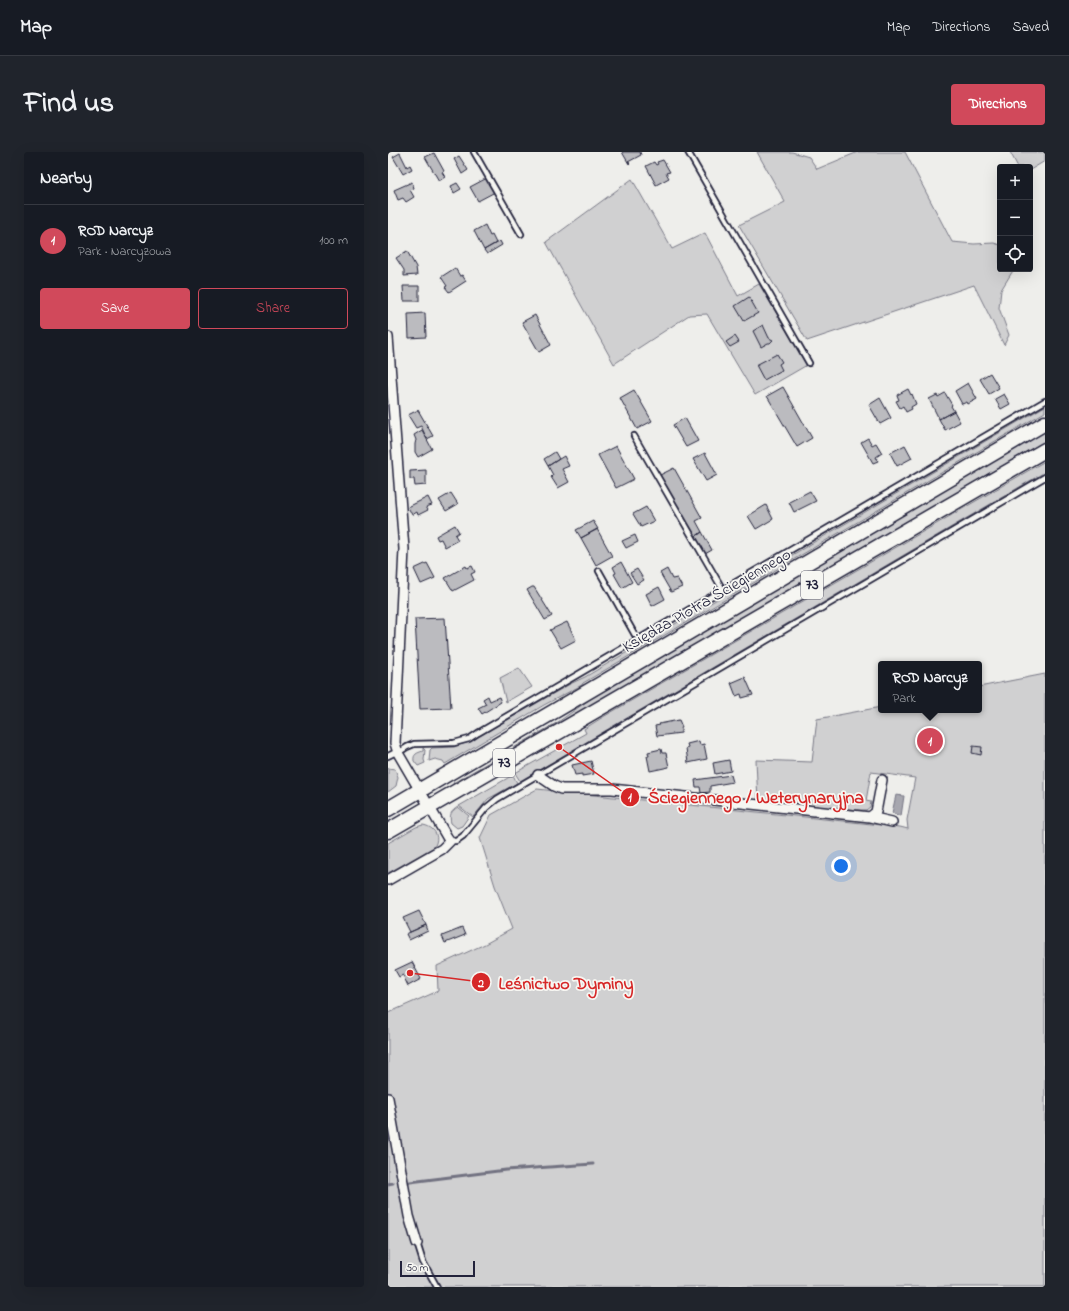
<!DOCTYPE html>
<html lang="en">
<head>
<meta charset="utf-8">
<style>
  :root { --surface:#171b24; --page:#20242c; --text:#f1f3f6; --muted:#9ea1a6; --line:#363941; --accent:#d1495b }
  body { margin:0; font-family:"Indie Flower",sans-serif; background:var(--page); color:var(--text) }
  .controls { position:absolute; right:12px; top:12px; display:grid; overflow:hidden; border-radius:4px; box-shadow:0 4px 16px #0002 }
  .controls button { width:36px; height:36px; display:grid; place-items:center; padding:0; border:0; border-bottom:1px solid var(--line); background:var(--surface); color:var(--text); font:20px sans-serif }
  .scale { position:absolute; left:12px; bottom:10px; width:75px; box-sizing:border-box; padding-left:4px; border:2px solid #22223b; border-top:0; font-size:11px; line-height:14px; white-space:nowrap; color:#22223b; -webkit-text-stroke:3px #f6f6f2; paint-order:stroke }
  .you { position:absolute; left:453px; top:714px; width:14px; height:14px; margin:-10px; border:3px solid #fff; border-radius:50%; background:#1a73e8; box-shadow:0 0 0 6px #1a73e833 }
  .badge { display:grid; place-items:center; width:26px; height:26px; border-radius:50%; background:var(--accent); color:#fff; font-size:13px; font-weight:700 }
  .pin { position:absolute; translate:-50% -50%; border:2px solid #fff; box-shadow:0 1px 4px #0006 }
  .popup { position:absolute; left:490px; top:509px; width:104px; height:52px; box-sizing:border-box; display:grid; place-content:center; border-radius:4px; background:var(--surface); filter:drop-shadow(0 1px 3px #0005); font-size:13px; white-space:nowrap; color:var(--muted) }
  .popup b { font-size:15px; color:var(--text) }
  .popup::after { content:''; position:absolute; left:50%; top:100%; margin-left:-8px; border:8px solid transparent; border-top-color:var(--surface) }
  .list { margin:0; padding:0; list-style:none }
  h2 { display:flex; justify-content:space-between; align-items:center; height:52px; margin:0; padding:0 16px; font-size:17px }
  h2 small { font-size:13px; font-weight:400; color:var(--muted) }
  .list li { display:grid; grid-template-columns:26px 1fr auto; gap:12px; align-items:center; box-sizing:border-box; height:72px; padding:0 16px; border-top:1px solid var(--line) }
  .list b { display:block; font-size:15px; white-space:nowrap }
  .list p { margin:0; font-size:13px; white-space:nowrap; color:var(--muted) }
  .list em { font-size:13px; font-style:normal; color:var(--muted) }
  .actions { display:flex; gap:8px; padding:12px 16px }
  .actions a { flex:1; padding:9px 0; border:1px solid var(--accent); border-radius:4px; text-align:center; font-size:14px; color:var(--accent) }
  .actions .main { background:var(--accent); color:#fff }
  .icon { flex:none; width:22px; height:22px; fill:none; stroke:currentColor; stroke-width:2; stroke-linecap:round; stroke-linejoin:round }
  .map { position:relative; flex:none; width:657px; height:1135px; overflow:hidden; border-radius:4px }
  header { display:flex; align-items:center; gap:24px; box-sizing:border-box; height:56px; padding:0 20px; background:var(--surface); border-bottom:1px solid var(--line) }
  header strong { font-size:19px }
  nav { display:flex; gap:22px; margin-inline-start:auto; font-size:14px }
  .intro { display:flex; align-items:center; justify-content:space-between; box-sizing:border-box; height:96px; padding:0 24px }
  h1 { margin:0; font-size:28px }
  .button { padding:10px 18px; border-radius:4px; background:var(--accent); color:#fff; font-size:14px; font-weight:700 }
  main { display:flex; gap:24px; padding:0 24px }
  aside { flex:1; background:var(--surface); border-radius:4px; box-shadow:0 4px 16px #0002 }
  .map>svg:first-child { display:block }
  .green { fill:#d0d0d1; stroke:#797986 }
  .water { fill:#a7a7af; stroke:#727281 }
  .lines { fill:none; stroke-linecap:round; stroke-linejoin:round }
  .stream { stroke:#727281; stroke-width:3 }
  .building { fill:#bbbbbf; stroke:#22223b }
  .lane-casing { stroke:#22223b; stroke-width:8 }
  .street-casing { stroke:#22223b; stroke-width:12 }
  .primary-casing { stroke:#22223b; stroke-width:17 }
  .lane { stroke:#f6f6f2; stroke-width:4.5 }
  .street { stroke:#f6f6f2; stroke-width:9 }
  .primary { stroke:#f6f6f2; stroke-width:14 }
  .labels { text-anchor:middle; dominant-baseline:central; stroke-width:3.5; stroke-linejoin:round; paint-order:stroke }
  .shield { fill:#f6f6f2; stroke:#626272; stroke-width:1 }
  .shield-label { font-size:16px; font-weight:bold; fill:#22223b }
  .street-label { font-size:17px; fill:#22223b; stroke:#f6f6f2 }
  .leader { fill:none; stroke:#d62828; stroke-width:1.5 }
  .callout-dot { fill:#d62828; stroke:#f6f6f2; stroke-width:1.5 }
  .mark-label { font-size:12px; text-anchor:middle; font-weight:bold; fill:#fff }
  .callout-label { font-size:18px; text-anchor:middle; font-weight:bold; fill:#d62828; stroke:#f6f6f2; stroke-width:3.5; stroke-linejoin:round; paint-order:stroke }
</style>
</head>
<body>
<header>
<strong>Map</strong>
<nav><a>Map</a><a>Directions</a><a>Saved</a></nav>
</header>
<div class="intro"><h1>Find us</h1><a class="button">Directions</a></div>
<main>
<aside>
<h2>Nearby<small></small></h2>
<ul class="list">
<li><span class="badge">1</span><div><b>ROD Narcyz</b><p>Park · Narcyzowa</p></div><em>100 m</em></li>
</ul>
<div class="actions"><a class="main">Save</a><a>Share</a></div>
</aside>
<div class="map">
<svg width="657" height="1135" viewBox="0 0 657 1135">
  <rect width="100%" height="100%" fill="#eeeeeb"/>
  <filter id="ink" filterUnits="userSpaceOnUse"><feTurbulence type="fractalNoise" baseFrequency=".025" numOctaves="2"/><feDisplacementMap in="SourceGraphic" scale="8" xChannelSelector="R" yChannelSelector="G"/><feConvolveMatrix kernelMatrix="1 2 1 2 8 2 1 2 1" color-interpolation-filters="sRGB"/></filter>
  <g filter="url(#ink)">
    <path class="green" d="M369,0h35l17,5 8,12 41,-17h47l47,90 22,2 20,-1 6,2v24h14l-13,21 -2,18 10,27 -5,10 -30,-60 -167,56 -68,-116 46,-23z
      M622,0h35v9l-15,9v-3h-12z
      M244,27l40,70 33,-16 33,63 21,-12 48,81 -52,30 -48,-81 -18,1 -75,49 -68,-122z
      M657,254v6l-462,271 -1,2 -38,20 -99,59 -2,-3 -8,-2 -6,2 1,-11 2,-2 22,-1 15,-5 101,-58 15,-7z
      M657,278v11l-591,344 -1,-2 105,-61 42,-30z
      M657,309v11l-525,309 -5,-8 71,-40 -2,-4 19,-12z
      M131,516l13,19 -26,15 -6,-24z
      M657,522v613h-657v-274l50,-22 -1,-25 48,-22 27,-15 -17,-43 -15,-48 11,-23 46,-26 363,38 8,2 -1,-9 8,-42 -44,-6 -5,29 5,1 -1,5 -4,3h-6l-102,-8 -2,-42 56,2 5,-43 64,-12v3h98v-23z
      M35,596l2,2 -1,10 1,3 -7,3 -4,-5c-1,-7 3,-8 9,-10z
      M0,616l7,1 3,8 -2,9 -8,6z
      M125,623l4,8 -29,16 -15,18 -14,-11z
      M70,655l11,9 -7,10 -5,2 -6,-5c-2,-8 0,-12 7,-16z
      M35,673c11,2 18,11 11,22l-46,26v-30l28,-16z"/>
    <path class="water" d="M508,643l8,1 -3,20 -9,-3z"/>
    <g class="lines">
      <path class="stream" d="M22,1030l96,-12 87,-6
        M0,1032l5,-1"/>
    </g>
    <path class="building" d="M234,0h18l1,3 -13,7 2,1 -1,1z
      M12,1l7,14 3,-2 2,4 -9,5 -10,-17z
      M46,1l10,18 -2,1 3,5 -6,4 -14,-24z
      M71,4l9,14 -6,4 -8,-15z
      M275,8l7,12 -4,1 3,5 -13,7 -10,-19 8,-4 2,3 2,-1 -1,-2z
      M99,26l8,14 -17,9 -8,-14z
      M24,30l2,6 -4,2 4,7 -8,5 -3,-4 -5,2 -4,-10z
      M69,31l4,6 -7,4 -3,-7z
      M97,73l5,11 2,-1 4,8 -12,7 -10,-19z
      M112,89l2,4 -15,9 -3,-4z
      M19,99l9,16 1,8 -13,1v-6l-8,-12z
      M67,116l5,8 2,-1 4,6 -17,11 -4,-5 2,-1 -6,-9z
      M15,134h16v15h-15z
      M361,145l9,16 -14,8 -9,-15z
      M37,161l1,24 -17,1 -1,-24z
      M147,163l16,30 -12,7 -17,-30z
      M375,173l6,13 4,2 -3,3h-2l-7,4 -8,-16z
      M347,184l4,6 -9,5 -4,-5z
      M389,202l5,8 -3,2 3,6 -18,10 -8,-15z
      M602,221l9,15 -10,6 -9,-15z
      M580,231l9,16 -9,5 -1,-2 -5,2 -7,-13z
      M395,235l29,51 -15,9 -30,-51z
      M520,237l3,6 1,-1 4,10 -5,3 1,2 -6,3 -3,-6 -3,2 -4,-7 3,-1 -2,-5z
      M246,238l18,31 -15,8 -17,-31z
      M557,241l7,12 -1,1 3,5 -15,8 -10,-20 8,-4 1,2z
      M616,242l6,10 -9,5 -6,-10z
      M492,246l11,20 -11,6 -11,-19z
      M30,258l15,26 -6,3 -6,-13 -5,2 -8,-13z
      M566,259l6,11 -15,8 -6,-11z
      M297,266l13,23 -12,6 -13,-22z
      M34,278l10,19 -14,8 -3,-5v-8l1,-4 -2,-5z
      M480,286l4,7 4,-2 6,10 -6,4 2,4 -5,2 -12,-21z
      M517,293l7,13 -15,8 -7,-13z
      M228,294l18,33 -18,9 -18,-33z
      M167,300l4,7 -11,7 -4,-7z
      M317,301l12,22 -11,6 -13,-22z
      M176,304l5,10 -7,3 7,13 -11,6 -7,-11 2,-2 -5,-9z
      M286,316l28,50 -6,3 6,11 -7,5 -35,-62z
      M38,318v15l-11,1 -1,-7h-4v-8z
      M422,339l6,10 -22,11 -5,-10z
      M63,341l7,11 -12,7 -7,-11z
      M40,345l4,8 -6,2 2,3 -10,5 -1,-3 -5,3 -4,-8z
      M378,353l7,14 -17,10 -8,-13z
      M258,355l8,14 -13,6 -8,-13z
      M205,369l5,8 -17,9 -5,-8z
      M67,373l4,7 -4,3 3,5 -13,7 -4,-8 -3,1 -2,-4z
      M209,377l15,27 -16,9 -15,-27z
      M314,380l10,18 -7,4 -10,-17z
      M247,383l3,7 -12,6 -4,-7z
      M233,410l11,20 -10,6 -8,-14 2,-1 -3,-6z
      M39,411l8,15 -14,6 -7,-15z
      M78,414l1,2 5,-2 3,6 -4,2 3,6 -21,11 -8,-13z
      M249,417l7,11 -7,4 -7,-11z
      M279,417l5,10 5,-1 5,9 -11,5 -11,-19z
      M144,435h2l18,29 -7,4 -18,-30z
      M271,435l6,12 -13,7 -6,-12z
      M57,466l6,90 -31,1 -5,-90z
      M179,470l9,18 -15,8 -11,-18z
      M357,525l8,18 -11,3 -1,-4 -5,2 -5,-13z
      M100,544l2,5 9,-4 2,5 -19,12 -4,-6 8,-4 -3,-5z
      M291,568l3,7 -1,2v4l-24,3 -2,-10 5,-1 -1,-1z
      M534,583l6,1v7h-7z
      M311,589l1,4 4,-1 3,15 -19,4 -2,-15 2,-1 -1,-3z
      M585,594l9,1 -1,8 -9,-2z
      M273,597l1,4h4l3,14 -19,4 -3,-15h2l-1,-4z
      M341,608l2,11 -16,3 -2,-11z
      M203,609l3,13 -12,2v-2l-7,1 -3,-10z
      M343,623l2,7 -23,4v6l-9,1 -1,-6h-4l-1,-7z
      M31,759l7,14 -16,7 -7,-14z
      M38,773l2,6 -19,9 -3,-6z
      M74,776l3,7 -20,8 -3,-7z
      M24,810l9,17 -13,7 -5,-11 -4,2 -4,-7z"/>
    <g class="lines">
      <defs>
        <path id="lane" d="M86,0l47,82
          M300,0l121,211
          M246,284l89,154
          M211,419l36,64
          M0,604l6,-3h4l9,-6 7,-3 40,-1 15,-4 9,-6 567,-332
          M62,689h6l7,-5 23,-28 11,-9 548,-322
          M29,1091l6,19 14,25"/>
        <path id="street" d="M0,185l16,212 -9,194 3,10 49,84 3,4 -8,8 -54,31
          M150,623l16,11 7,3h51l258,28 6,-5 6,-32
          M482,665l22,5
          M0,946l21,118 8,27"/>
        <path id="primary" d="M0,657l657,-386
          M0,679l657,-381"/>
      </defs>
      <use href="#lane" class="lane-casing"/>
      <use href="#street" class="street-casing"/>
      <use href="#primary" class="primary-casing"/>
      <use href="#lane" class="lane"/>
      <use href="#street" class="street"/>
      <use href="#primary" class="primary"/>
    </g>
  </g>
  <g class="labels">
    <g class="shield">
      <rect x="413" y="419" width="22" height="28" rx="3"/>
      <rect x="105" y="597" width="22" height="28" rx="3"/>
    </g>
    <g class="shield-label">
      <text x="424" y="433">73</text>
      <text x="116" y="611">73</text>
    </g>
    <g class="street-label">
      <text transform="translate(319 449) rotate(-30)">Księdza Piotra Ściegiennego</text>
    </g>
  </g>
  <path class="leader" d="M171 595L242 645M22 821L93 830"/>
  <g class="callout-dot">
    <circle cx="171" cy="595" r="4"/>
    <circle cx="22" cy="821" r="4"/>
    <circle cx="242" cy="645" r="10"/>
    <circle cx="93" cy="830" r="10"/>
  </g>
  <g class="mark-label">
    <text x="242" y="649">1</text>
    <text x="93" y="835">2</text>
  </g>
  <g class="callout-label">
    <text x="368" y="651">Ściegiennego / Weterynaryjna</text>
    <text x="178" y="837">Leśnictwo Dyminy</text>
  </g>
</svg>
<div class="controls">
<button>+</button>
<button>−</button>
<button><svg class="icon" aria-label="locate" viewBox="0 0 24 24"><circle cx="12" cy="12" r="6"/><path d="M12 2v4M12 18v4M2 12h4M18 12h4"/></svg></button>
</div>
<div class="scale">50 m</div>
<div class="you"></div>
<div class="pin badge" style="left:542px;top:589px">1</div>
<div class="popup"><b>ROD Narcyz</b>Park</div>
</div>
</main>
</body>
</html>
